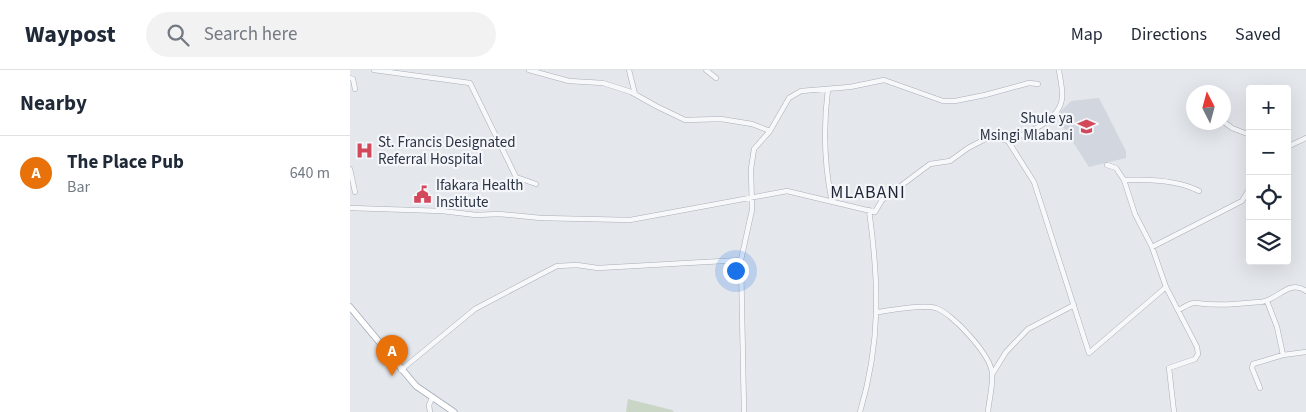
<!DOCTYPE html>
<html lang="en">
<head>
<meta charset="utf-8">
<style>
  :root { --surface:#fff; --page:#f2f2f3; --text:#1f2937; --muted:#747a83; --line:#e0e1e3; --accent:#db2777 }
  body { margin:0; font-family:"Source Sans 3",sans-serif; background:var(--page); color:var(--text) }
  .controls { position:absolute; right:15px; top:15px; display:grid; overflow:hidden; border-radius:5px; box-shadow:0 5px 20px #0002 }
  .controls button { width:45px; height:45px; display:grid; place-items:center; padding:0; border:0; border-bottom:1px solid var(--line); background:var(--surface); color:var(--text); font:25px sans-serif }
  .compass { position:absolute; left:836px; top:15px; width:45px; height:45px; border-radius:50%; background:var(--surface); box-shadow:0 5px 20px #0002; rotate:354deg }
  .you { position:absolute; left:385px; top:200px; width:18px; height:18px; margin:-12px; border:4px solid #fff; border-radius:50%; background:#1a73e8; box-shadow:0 0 0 8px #1a73e833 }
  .badge { display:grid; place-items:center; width:32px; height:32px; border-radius:50%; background:var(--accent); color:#fff; font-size:16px; font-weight:700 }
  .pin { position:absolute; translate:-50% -41px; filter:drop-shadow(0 1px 2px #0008) }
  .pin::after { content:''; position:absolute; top:26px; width:18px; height:15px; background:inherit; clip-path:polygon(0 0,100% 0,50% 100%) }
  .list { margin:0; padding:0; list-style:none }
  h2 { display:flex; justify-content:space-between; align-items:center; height:65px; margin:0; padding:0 20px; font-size:21px }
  h2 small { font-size:16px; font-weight:400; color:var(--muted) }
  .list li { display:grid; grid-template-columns:32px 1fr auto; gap:15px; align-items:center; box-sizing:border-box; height:75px; padding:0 20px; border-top:1px solid var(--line) }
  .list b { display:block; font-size:19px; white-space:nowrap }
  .list p { margin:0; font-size:16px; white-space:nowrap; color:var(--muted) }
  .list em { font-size:16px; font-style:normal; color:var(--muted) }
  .icon { flex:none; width:28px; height:28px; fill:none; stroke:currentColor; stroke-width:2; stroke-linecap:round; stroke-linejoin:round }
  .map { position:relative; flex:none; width:956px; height:342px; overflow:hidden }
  header { display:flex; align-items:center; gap:30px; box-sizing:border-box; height:70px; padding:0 25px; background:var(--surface); border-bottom:1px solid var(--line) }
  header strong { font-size:24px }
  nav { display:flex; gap:28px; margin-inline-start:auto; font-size:18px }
  .search { width:350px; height:45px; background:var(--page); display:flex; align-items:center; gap:12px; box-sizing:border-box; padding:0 18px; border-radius:28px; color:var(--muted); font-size:19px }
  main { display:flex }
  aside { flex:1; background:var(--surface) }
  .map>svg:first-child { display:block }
  .built { fill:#d2d6de }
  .green { fill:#c9d6c5 }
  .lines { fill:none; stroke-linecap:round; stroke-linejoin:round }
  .minor-casing { stroke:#a9aeb7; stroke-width:5.5 }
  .major-casing { stroke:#a3abb8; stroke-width:7 }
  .minor { stroke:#f7f8fa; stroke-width:4.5 }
  .major { stroke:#fff; stroke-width:5.5 }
  .labels { text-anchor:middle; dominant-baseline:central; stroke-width:4.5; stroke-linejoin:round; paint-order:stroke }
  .poi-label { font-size:15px; fill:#2b3445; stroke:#f4f6f9; text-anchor:start }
  .quarter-label { font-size:18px; letter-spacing:1px; fill:#1d2536; stroke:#f4f6f9 }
</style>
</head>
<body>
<header>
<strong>Waypost</strong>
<div class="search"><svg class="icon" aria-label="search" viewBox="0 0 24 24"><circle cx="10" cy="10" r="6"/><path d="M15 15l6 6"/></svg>Search here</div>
<nav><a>Map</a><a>Directions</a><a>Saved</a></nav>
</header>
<main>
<aside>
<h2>Nearby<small></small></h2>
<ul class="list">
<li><span class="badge" style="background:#e8710a">A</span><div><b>The Place Pub</b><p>Bar</p></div><em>640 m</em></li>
</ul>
</aside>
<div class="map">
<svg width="956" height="342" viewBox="0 0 956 342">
  <rect width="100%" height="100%" fill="#e4e7ec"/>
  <path class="built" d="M749,28l27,53v7l-37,9 -33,-51 15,-15z"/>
  <path class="green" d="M278,329l44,11 2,2h-48z"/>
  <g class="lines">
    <defs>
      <path id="minor" d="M24,0l96,13 46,94 20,7
        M179,0l40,11 34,2 28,9 25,14 29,14 36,-1 31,5 18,7
        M279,0l6,24
        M356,0l10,8
        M0,8l3,1 2,10
        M478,19c-5,39 -4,75 4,113
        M874,52l8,6 18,7
        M658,71l26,41 55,171 77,-66
        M937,77l19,-9
        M757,95l9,3 8,12 11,34 17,33 14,40 31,60 1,7 -3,5 -26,9 5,44
        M0,99l5,23
        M774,110c24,-1 54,0 75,11
        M0,138l92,3 34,4 23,-1 42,4 89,2 157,-29 88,21 7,-12 48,-36 20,-3 18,-13 23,-12 17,5c19,-8 52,-20 54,-43 1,-9 -2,-19 -3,-28
        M802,177l90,-46 8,-13
        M917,231l10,26 6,28
        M829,240c4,-2 11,-8 17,-7 22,3 43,1 65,-1 17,-2 28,-23 45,-11
        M528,242c15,-2 44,-8 58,-4 16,5 56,48 56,66 1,12 -3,26 -4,38
        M51,300l74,-61 53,-28 29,-15 20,-1 21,3 143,-8
        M643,303l13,-21 22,-23 46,-24
        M910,318l-8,-20 1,-4 30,-9 23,-3
        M80,342l-1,-7 3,-7
        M394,342l-3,-152 11,-50 -1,-41 3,-20 16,-18 19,-33 12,-7 49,-4 34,-7 59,21h12l30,-6 44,-12 9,1
        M510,342c21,-71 19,-129 9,-202"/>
      <path id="major" d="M0,237l66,79 38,26"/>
    </defs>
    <use href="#minor" class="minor-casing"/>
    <use href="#major" class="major-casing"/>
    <use href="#minor" class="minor"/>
    <use href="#major" class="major"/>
  </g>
  <defs>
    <symbol id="school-bare" viewBox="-9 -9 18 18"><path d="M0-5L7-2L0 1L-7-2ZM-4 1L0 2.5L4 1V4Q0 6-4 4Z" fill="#d1495b" stroke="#f4f6f9" stroke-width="2.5" paint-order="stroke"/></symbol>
    <symbol id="hospital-bare" viewBox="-9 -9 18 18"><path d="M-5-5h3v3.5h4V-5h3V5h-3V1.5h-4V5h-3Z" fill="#d1495b" stroke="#f4f6f9" stroke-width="2.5" paint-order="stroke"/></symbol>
    <symbol id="civic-bare" viewBox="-9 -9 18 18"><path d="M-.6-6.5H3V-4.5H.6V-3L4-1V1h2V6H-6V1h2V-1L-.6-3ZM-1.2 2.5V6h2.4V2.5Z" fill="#d1495b" stroke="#f4f6f9" stroke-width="2.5" paint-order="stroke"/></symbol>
  </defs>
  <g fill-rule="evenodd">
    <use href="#school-bare" x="724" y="44" width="25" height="25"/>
    <use href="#hospital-bare" x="2" y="68" width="25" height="25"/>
    <use href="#civic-bare" x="60" y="112" width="25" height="25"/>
  </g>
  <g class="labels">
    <g class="poi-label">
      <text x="723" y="48" text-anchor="end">Shule ya<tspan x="723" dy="17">Msingi Mlabani</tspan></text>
      <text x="28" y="72">St. Francis Designated<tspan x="28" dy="17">Referral Hospital</tspan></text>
      <text x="86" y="115">Ifakara Health<tspan x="86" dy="17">Institute</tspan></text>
    </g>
    <g class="quarter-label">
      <text x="518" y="122">MLABANI</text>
    </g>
  </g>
</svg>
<div class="controls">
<button>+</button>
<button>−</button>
<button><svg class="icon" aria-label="locate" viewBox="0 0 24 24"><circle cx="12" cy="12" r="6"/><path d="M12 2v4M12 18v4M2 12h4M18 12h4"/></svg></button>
<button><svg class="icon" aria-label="layers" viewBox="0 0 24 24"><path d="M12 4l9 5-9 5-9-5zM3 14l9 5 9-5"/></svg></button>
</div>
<svg class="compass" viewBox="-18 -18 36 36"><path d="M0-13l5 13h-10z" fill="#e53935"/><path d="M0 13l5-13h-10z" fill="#747a83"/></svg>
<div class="you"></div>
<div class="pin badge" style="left:42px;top:306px;background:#e8710a">A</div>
</div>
</main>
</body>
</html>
